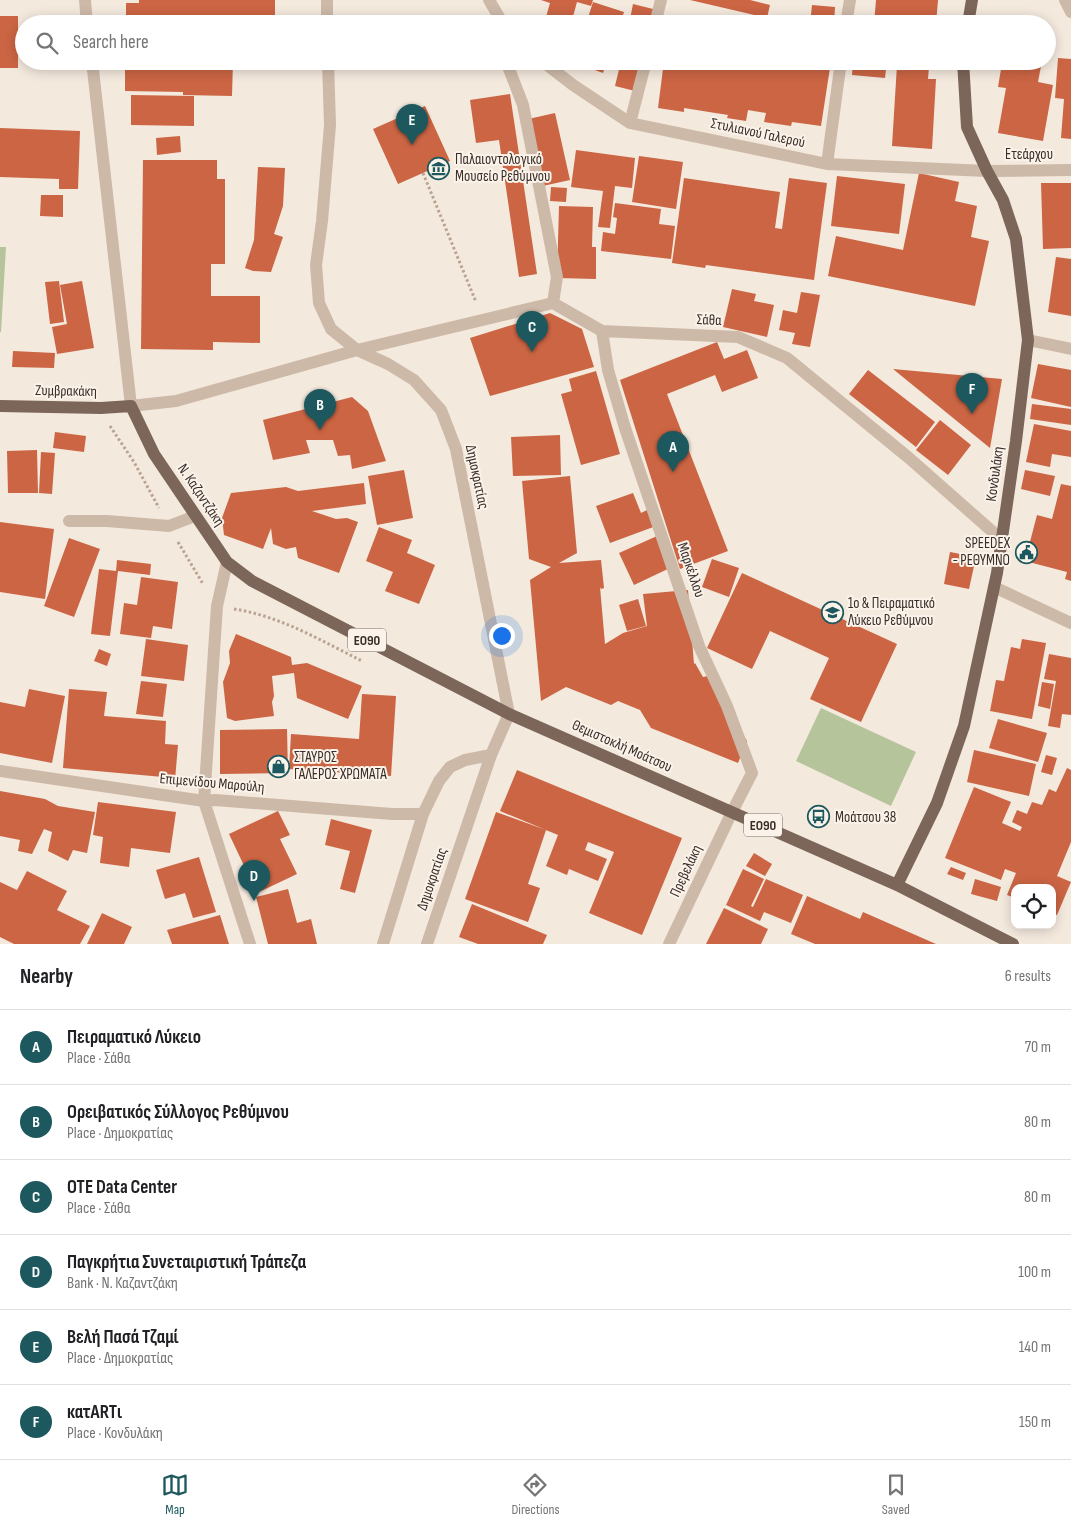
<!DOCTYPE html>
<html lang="en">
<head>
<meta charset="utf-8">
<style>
  :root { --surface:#fff; --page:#f6f6f6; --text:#202124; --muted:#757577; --line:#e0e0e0; --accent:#1c585d }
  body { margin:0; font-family:"Sofia Sans Condensed",sans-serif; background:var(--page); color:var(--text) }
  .controls { position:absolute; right:15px; bottom:15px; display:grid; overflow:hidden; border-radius:10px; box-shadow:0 2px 12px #0003 }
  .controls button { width:45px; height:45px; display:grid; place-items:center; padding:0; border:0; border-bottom:1px solid var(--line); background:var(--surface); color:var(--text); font:25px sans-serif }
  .you { position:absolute; left:501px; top:635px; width:18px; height:18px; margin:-12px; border:4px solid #fff; border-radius:50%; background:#1a73e8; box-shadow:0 0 0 8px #1a73e833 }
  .badge { display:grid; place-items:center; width:32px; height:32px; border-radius:50%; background:var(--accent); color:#fff; font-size:16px; font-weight:700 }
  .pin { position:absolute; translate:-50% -41px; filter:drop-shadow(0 1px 2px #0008) }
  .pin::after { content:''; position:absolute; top:26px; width:18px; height:15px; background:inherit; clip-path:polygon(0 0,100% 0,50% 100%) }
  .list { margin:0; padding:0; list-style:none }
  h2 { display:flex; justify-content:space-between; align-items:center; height:65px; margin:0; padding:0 20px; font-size:21px }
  h2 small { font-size:16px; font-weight:400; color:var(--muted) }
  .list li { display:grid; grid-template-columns:32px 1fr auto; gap:15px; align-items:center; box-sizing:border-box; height:75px; padding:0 20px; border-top:1px solid var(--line) }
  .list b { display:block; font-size:19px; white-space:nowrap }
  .list p { margin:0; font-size:16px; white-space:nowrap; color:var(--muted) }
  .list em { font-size:16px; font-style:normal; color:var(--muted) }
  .icon { flex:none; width:28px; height:28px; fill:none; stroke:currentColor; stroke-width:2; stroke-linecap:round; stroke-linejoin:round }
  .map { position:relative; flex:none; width:1071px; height:944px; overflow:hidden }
  .search { position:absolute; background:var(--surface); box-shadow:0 2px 12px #0003; left:15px; right:15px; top:15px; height:55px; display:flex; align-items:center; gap:12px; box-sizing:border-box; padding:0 18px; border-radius:28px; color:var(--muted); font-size:19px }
  .sheet { height:515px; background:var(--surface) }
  nav { display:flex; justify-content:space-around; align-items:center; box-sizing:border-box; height:70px; border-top:1px solid var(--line); background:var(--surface); font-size:14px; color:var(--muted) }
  nav a { display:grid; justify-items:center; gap:2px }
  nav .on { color:var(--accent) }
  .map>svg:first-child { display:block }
  .green { fill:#b6c49c }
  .building { fill:#cb6544 }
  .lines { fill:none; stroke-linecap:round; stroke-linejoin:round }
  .path { stroke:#b9a392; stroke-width:3; stroke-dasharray:2.5 2.5; stroke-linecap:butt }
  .minor { stroke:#cdb9a8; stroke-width:12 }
  .major { stroke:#7c6559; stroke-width:12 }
  .labels { text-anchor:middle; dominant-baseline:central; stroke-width:4; stroke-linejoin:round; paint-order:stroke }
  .shield { fill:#fbf3ea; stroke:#736963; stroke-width:1 }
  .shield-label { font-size:14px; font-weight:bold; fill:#392e29 }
  .street-label { font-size:15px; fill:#392e29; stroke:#fbf3ea }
  .poi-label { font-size:15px; fill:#392e29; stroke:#fbf3ea; text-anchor:start }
</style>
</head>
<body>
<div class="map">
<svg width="1071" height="944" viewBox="0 0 1071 944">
  <rect width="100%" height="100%" fill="#f4e9dd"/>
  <path class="green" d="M0,247h6l-5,85h-1z
    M821,708l95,44 -25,54 -95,-45z"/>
  <path class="building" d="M139,0h136v24h-149v-21h13z
    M541,0h52l-2,6 -14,-4 -6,22h-27l6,-21z
    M690,0h60l20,5 -3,13z
    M876,0h62l-2,24h-62z
    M593,2l31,10 -4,12h-34z
    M633,4l24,6 -3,14h-25z
    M812,5l23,2 -1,17h-24z
    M0,16h18v52h-18z
    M1058,58l13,1v80l-10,-1 3,-39 -9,-1z
    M125,61h108l-1,35 -49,-1v-3l-58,-1z
    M458,61h20l-17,7z
    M570,61h37l-4,12z
    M621,61h25l-7,31 -24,-6z
    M664,61h167l-10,65 -29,-4 -1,4 -27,-4 2,-9 -18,-3 -2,11 -19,-3 1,-3 -44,-7v4l-26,-4z
    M853,61h34l-2,17 -33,-3z
    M998,61h44l-4,21 15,3 -10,56 -45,-8 8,-45 -8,-1 4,-24z
    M897,65l32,2 -1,12h8l-4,70 -40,-3z
    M510,94l27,180 -18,3 -20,-137 -23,3 -6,-43z
    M131,95l63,1v30l-63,-1z
    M425,106l25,55 -52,23 -25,-55z
    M555,113l15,67 -32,7 -14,-67z
    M0,128l80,3 -2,58h-19v-10l-59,-2z
    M180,136l1,16 -24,3 -1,-17z
    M576,150l59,8 -3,30 -17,-2 -5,42 -12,-1 5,-36 -32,-4z
    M639,156l44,6 -7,47 -44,-7z
    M143,160h74v19h8v85h-14v32h49v47l-47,-1v8l-72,-1z
    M258,167l27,1 -2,38 -9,28 9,3 -12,35 -18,-1 -8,-3 9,-28z
    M919,173l40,9 -4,19 22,5 -6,31 18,4 -14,65 -147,-30 8,-40 67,14z
    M837,176l68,8 -6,50 -68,-8z
    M684,178l96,14 -5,36 7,1 7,-51 38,5 -13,97 -108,-15 -1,3 -33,-5z
    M1041,183h30v65l-28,1z
    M551,187l16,1 -1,14 -16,-1z
    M41,195h22v22l-23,-1z
    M615,203l46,6 -2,15 16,2 -4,33 -70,-8 2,-19 12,2 2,-16 -4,-1z
    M559,206l34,1 -1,40h4v32l-39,-1z
    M1056,257l15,2v57l-23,-4z
    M59,281l5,41 -14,2 -5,-42z
    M82,281l12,67 -37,6 -5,-27 15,-3 -7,-39z
    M732,289l24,5 -2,7 20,4 -7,32 -44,-10z
    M801,292l19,3 -10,52 -18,-3 3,-11 -16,-3 4,-20 14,3z
    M550,313l32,16 12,38 -104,29 -20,-58z
    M717,342l7,17 23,-9 11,28 -36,14 -7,-17 -48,19 61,157 -48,18 -60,-189z
    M13,351l42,2 -1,15 -42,-1z
    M1038,364l33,6v37l-40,-9z
    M893,369l109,10 -12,69z
    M868,370l67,52 -19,25 -67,-53z
    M596,371l24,83 -39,11 -20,-71 11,-3 -3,-12z
    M352,397l16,14 18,50 -34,8 -2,-14 -12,1 -5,-16h-27l4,13 -37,7 -10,-40z
    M1032,404l39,5v16l-41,-6z
    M940,420l31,25 -23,30 -32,-25z
    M1034,424l37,7v26l-19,-3 -2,13 -24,-5z
    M55,432l31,4 -2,16 -31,-4z
    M560,435l1,40 -48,1 -2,-39z
    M37,450l1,43h-30l-1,-42z
    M41,452l14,1 -3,41 -13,-1z
    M404,470l9,48 -36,7 -9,-49z
    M1025,470l30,6 -5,20 -29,-7z
    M570,476l7,77 -18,10 42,-3 3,28 -3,1 -1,-2 5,57 18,-11 24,-7 -4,-32 45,-4 6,74 1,-1 8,14 5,-1 39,65 -9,22 -87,-35 -11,-18 -22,-9 -7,4 -45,-18 -25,14 -11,-121 21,-13 -22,-8 -7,-78z
    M364,483l2,21 -54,7 24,8 11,-1 11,4 -19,51 -41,-15 -2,-11 -10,2 -13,-5 -2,-16 -8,21 -39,-14 -2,-17 9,-25 55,-6 12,4z
    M1061,484l10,2v95l-6,-2 2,-7 -42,-11 12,-46 15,4z
    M633,493l8,20 8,-4 7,17 -46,17 -14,-37z
    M0,522l54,7 -9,70 -45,-7z
    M379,527l33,13 -5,13 28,12 -16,39 -34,-13 8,-19 -27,-11z
    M657,536l15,31 -38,18 -15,-32z
    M69,538l31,11 -26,68 -30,-11z
    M950,552l26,5 -7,32 -25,-5z
    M712,559l27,9 -10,29 -27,-10z
    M117,560l34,4 -1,11 -32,-4 -8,65 -19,-2 8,-65 17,2z
    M742,573l155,71 -36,78 -51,-23 19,-41 -59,-27 -18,38 -45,-21z
    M141,577l37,5 -6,47 -19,-3 -2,12 -31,-4 4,-31 13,2z
    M638,599l8,27 -19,5 -8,-26z
    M236,634l55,23 1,8 15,-2 55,23 -14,33 -51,-21 -3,-25 -22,3 2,20 -2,6 2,14 -39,5 -8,-3 -4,-36 7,-19 -1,-12z
    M146,639l42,6 -4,36 -43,-5z
    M1022,639l24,4 -14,76 -42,-8 6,-31 8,1 7,-34 9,2z
    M99,649l12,5 -4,12 -13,-5z
    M1049,654l22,4v57l-9,-1 -2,14 -12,-2 8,-45 -12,-2z
    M141,681l26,3 -4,33 -27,-3z
    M1042,682l12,2 -4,25 -12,-3z
    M29,689l36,7 -13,67 -52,-10v-51l25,5z
    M69,689l38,3 -3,24 62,5 -1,23 13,1 -3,35 -12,-2v-1l-100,-9z
    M362,694l34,2 -5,80 -102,-7 2,-35 68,5z
    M998,719l49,14 -9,29 -49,-14z
    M287,729l1,44 -68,1v-44z
    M974,750l62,14 -7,32 -62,-14z
    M1046,755l11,3 -5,17 -11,-3z
    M1067,768l4,2v72l-14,34 14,6 -14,33 -5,-2v-25h-37v10l-8,-3 9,-22 -11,-4 -4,11 -56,-22 29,-71 37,15 -9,21 18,8 2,-4 -10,-5 5,-12 10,4 5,-12 10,3 7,-16 7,3z
    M517,770l165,68 -40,97 -53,-22 25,-61 -26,-10 -3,8 22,9 -9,22 -29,-12 -2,6 -21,-9 12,-31 -58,-24z
    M0,791l45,8 13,7 37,6 -8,41 -14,-3 -5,11 -20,-10 4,-19 -8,-3 -12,25 -14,-3 2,-11 -20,-4z
    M98,802l78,10 -6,41 -39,-5 -2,19 -29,-4 3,-26 -10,-2z
    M278,811l12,24 -10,4 17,35 -40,19 -28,-59z
    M496,812l50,18 -18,54 12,4 -12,34 -63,-23z
    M331,819l41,11 -17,63 -15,-4 10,-38 -25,-6z
    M754,853l18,11 -7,12 -19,-10z
    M199,857l17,55 -23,6 -8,-25 -20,6 -9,-29z
    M951,867l15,6 -3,7 -16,-6z
    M743,869l21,10 -13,27 2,1 13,-28 37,16 -12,28 -27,-11 -4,9 -34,-16z
    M27,871l40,20 -10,19 33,16 -10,18h-66l-14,-7v-55l17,8z
    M975,879l26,8 -4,14 -26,-7z
    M288,889l9,34 14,-4 6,25h-49l-12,-47z
    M807,896l53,23 3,-7 73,32h-121l-24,-10z
    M472,904l75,31 -4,9h-65l-19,-7z
    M724,908l44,21 -7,15h-55z
    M102,913l30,14 -8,17h-37z
    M220,915l9,29h-57l-5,-14z"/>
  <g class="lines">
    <path class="path" d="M423,173l53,129
      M110,426l24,36 25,46
      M178,542l25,42
      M234,609c46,7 88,32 128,52"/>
    <path class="minor" d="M85,0l2,24
      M327,0v24
      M489,0l14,24
      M1065,0l6,12
      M655,24l6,-24
      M846,24l4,-24
      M92,61l39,345 45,-5 181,-51 196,-47 49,28 136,6 49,21 122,100 93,82
      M328,61l2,64 -8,96 -6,44 3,38 12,26 26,21 31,14 26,16 27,30 15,39 53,265 -18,41 -64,189
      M506,61l17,44 34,172 -4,26
      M542,61l31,24 57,38 197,41 160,7 84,-1
      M630,123l16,-62
      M827,164l14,-103
      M602,331l6,39 17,58 74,218 28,60 25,67 -20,39 -63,132
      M1028,340l43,9
      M69,521h38l62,5 26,-10
      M227,562l-10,44 -13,195 46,143
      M994,587l77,36
      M0,771l204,30 11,-1 177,14h31
      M383,944l40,-130 16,-33 11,-14 15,-7 26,-5"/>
    <path class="major" d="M968,24l4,-24
      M0,406l101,2 30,-2 23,48 73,108 25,19 257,133 388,171 116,59
      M897,885l40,-82 27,-77 33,-153 19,-132 12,-101 -12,-101 -13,-39 -16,-29 -20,-44 -4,-66"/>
  </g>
  <defs>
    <symbol id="museum-ring" viewBox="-11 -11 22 22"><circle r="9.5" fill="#fbf3ea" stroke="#1c585d" stroke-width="1.5"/><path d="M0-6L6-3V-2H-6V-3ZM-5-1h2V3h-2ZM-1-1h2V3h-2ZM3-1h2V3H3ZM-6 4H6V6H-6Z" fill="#1c585d"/></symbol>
    <symbol id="civic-ring" viewBox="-11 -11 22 22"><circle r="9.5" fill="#fbf3ea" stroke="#1c585d" stroke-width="1.5"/><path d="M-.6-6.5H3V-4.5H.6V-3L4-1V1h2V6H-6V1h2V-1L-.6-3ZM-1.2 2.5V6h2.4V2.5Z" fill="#1c585d"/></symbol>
    <symbol id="school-ring" viewBox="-11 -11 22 22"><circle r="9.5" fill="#fbf3ea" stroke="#1c585d" stroke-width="1.5"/><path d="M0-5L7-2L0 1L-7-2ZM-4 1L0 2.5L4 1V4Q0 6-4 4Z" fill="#1c585d"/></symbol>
    <symbol id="shop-ring" viewBox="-11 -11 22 22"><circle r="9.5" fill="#fbf3ea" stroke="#1c585d" stroke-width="1.5"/><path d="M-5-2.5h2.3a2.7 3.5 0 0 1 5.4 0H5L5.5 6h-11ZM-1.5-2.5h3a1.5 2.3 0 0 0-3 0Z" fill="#1c585d"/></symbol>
    <symbol id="bus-ring" viewBox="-11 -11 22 22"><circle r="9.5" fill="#fbf3ea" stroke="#1c585d" stroke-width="1.5"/><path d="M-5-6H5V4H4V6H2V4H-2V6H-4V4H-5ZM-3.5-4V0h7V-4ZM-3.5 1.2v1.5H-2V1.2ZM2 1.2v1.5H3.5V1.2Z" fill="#1c585d"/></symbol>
  </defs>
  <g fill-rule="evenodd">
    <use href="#museum-ring" x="426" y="156" width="25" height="25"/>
    <use href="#civic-ring" x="1014" y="540" width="25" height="25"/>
    <use href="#school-ring" x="820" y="600" width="25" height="25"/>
    <use href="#shop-ring" x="266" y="754" width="25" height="25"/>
    <use href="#bus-ring" x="806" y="804" width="25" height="25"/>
  </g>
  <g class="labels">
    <g class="shield">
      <rect x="348" y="628.5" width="38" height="23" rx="4"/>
      <rect x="744" y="813.5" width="38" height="23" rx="4"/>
    </g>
    <g class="shield-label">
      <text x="367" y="640">ΕΟ90</text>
      <text x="763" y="825">ΕΟ90</text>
    </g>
    <g class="street-label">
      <text transform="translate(758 133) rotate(12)">Στυλιανού Γαλερού</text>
      <text x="1029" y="154">Ετεάρχου</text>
      <text transform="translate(709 320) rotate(2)">Σάθα</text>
      <text transform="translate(66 391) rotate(1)">Ζυμβρακάκη</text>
      <text transform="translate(995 474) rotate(-82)">Κονδυλάκη</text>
      <text transform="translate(477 477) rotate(78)">Δημοκρατίας</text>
      <text transform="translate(201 495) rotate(56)">Ν. Καζαντζάκη</text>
      <text transform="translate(691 570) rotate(71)">Μαρκέλλου</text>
      <text transform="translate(622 746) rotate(24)">Θεμιστοκλή Μοάτσου</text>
      <text transform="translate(212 783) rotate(5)">Επιμενίδου Μαρούλη</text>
      <text transform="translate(686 871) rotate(-65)">Πρεβελάκη</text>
      <text transform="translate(432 879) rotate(-71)">Δημοκρατίας</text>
    </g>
    <g class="poi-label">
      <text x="455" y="159">Παλαιοντολογικό<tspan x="455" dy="17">Μουσείο Ρεθύμνου</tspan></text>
      <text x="1010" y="543" text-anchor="end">SPEEDEX<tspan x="1010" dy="17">- ΡΕΘΥΜΝΟ</tspan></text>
      <text x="848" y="603">1ο &amp; Πειραματικό<tspan x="848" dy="17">Λύκειο Ρεθύμνου</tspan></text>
      <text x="294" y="757">ΣΤΑΥΡΟΣ<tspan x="294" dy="17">ΓΑΛΕΡΟΣ ΧΡΩΜΑΤΑ</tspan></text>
      <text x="835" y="817">Μοάτσου 38</text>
    </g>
  </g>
</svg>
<div class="controls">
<button><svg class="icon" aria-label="locate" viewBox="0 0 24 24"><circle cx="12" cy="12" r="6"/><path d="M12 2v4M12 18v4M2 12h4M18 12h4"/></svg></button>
</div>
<div class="you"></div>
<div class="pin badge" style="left:673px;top:472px">A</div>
<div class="pin badge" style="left:320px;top:430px">B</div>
<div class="pin badge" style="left:532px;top:352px">C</div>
<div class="pin badge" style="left:254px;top:901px">D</div>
<div class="pin badge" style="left:412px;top:145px">E</div>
<div class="pin badge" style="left:972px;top:414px">F</div>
<div class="search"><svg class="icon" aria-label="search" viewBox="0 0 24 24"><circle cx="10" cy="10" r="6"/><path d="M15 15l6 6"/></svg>Search here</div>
</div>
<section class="sheet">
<h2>Nearby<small>6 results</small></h2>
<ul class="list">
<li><span class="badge">A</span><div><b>Πειραματικό Λύκειο</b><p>Place · Σάθα</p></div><em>70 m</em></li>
<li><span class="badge">B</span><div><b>Ορειβατικός Σύλλογος Ρεθύμνου</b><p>Place · Δημοκρατίας</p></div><em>80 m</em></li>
<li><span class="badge">C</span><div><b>OTE Data Center</b><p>Place · Σάθα</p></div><em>80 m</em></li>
<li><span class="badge">D</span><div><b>Παγκρήτια Συνεταιριστική Τράπεζα</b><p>Bank · Ν. Καζαντζάκη</p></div><em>100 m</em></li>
<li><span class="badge">E</span><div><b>Βελή Πασά Τζαμί</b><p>Place · Δημοκρατίας</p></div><em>140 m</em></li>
<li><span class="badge">F</span><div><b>κατARTι</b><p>Place · Κονδυλάκη</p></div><em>150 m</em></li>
</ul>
</section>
<nav>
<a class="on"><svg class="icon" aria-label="map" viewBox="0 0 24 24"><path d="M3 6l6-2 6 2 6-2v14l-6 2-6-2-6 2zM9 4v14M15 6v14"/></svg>Map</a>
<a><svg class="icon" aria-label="directions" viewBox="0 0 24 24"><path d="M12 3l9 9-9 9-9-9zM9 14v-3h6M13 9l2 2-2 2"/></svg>Directions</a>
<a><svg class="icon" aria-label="saved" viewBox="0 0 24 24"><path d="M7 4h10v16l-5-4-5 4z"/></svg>Saved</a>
</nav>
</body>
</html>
